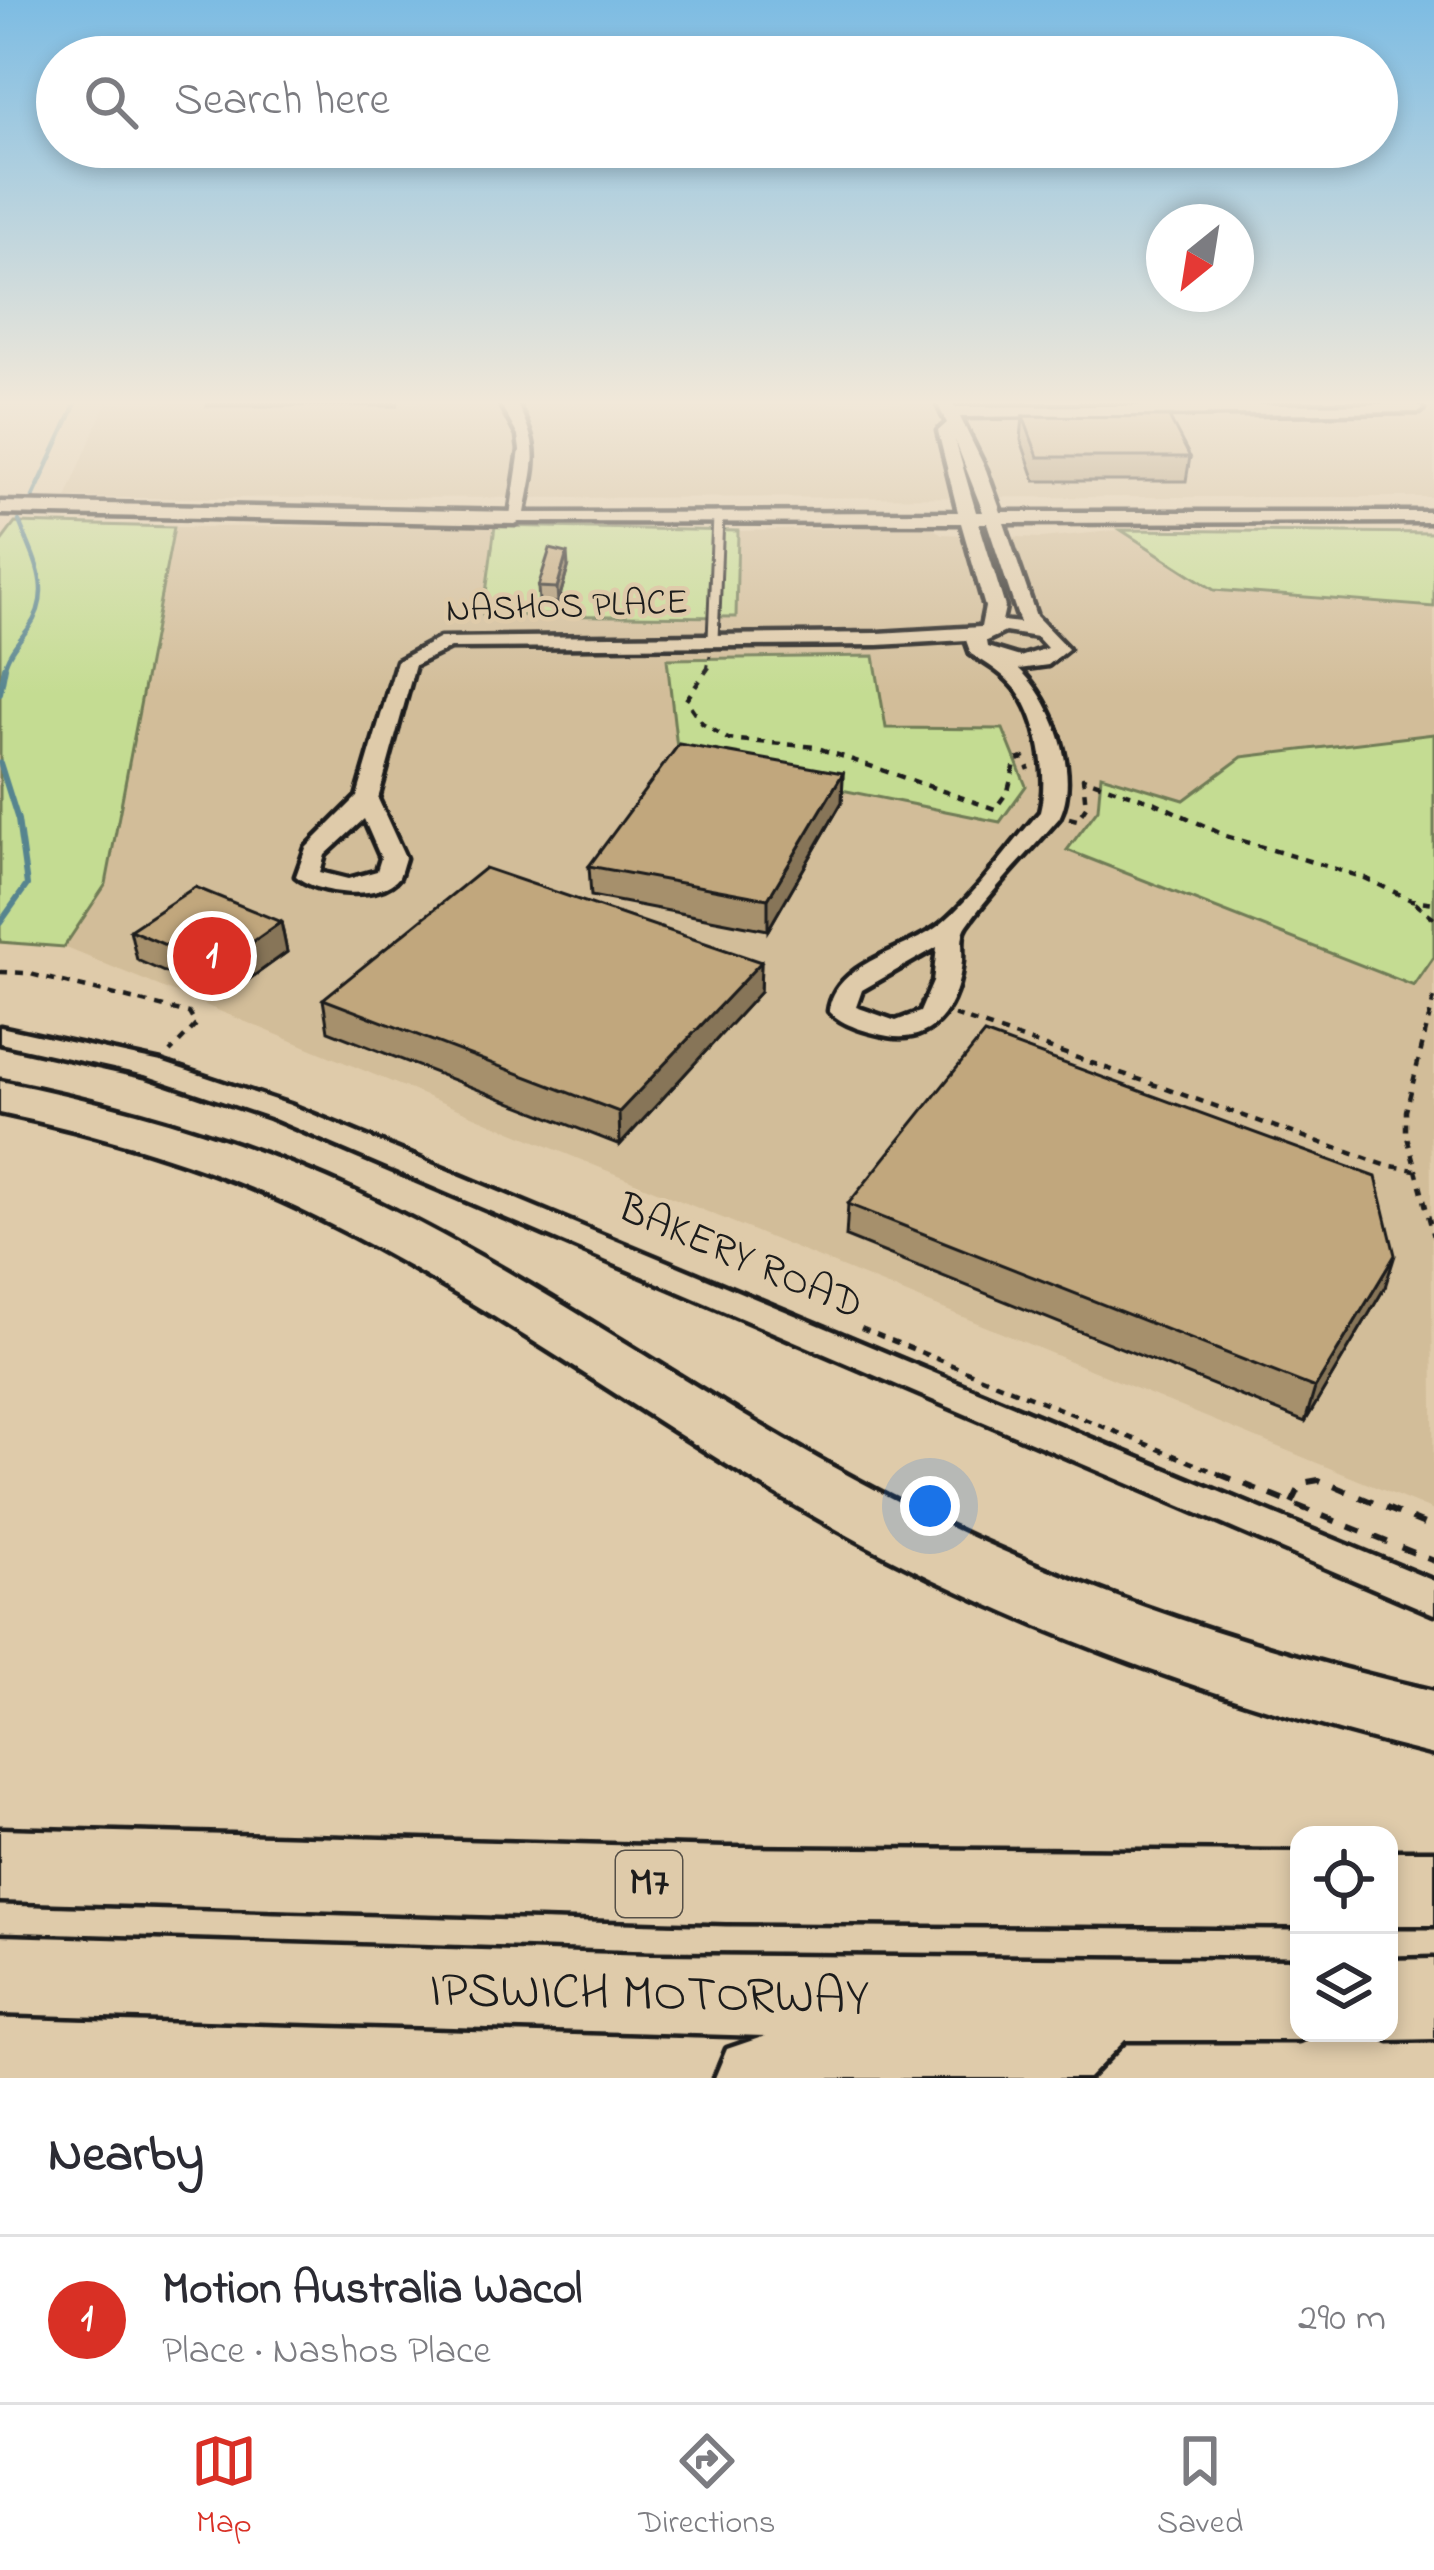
<!DOCTYPE html>
<html lang="en">
<head>
<meta charset="utf-8">
<style>
  :root { --surface:#fff; --page:#f7f7f7; --text:#2b2b33; --muted:#7c7c81; --line:#e1e1e2; --accent:#d93025 }
  body { margin:0; font-family:"Indie Flower",sans-serif; background:var(--page); color:var(--text) }
  .controls { position:absolute; right:36px; bottom:36px; display:grid; overflow:hidden; border-radius:24px; box-shadow:0 6px 18px #0003 }
  .controls button { width:108px; height:108px; display:grid; place-items:center; padding:0; border:0; border-bottom:3px solid var(--line); background:var(--surface); color:var(--text); font:60px sans-serif }
  .compass { position:absolute; left:1146px; top:204px; width:108px; height:108px; border-radius:50%; background:var(--surface); box-shadow:0 6px 18px #0003; rotate:210deg }
  .you { position:absolute; left:930px; top:1506px; width:42px; height:42px; margin:-30px; border:9px solid #fff; border-radius:50%; background:#1a73e8; box-shadow:0 0 0 18px #1a73e833 }
  .badge { display:grid; place-items:center; width:78px; height:78px; border-radius:50%; background:var(--accent); color:#fff; font-size:39px; font-weight:700 }
  .pin { position:absolute; translate:-50% -50%; border:6px solid #fff; box-shadow:0 3px 12px #0006 }
  .list { margin:0; padding:0; list-style:none }
  h2 { display:flex; justify-content:space-between; align-items:center; height:156px; margin:0; padding:0 48px; font-size:51px }
  h2 small { font-size:39px; font-weight:400; color:var(--muted) }
  .list li { display:grid; grid-template-columns:78px 1fr auto; gap:36px; align-items:center; box-sizing:border-box; height:168px; padding:0 48px; border-top:3px solid var(--line) }
  .list b { display:block; font-size:45px; white-space:nowrap }
  .list p { margin:0; font-size:39px; white-space:nowrap; color:var(--muted) }
  .list em { font-size:39px; font-style:normal; color:var(--muted) }
  .icon { flex:none; width:66px; height:66px; fill:none; stroke:currentColor; stroke-width:2; stroke-linecap:round; stroke-linejoin:round }
  .map { position:relative; flex:none; width:1434px; height:2078px; overflow:hidden }
  .search { position:absolute; background:var(--surface); box-shadow:0 6px 18px #0003; left:36px; right:36px; top:36px; height:132px; display:flex; align-items:center; gap:30px; box-sizing:border-box; padding:0 42px; border-radius:66px; color:var(--muted); font-size:45px }
  .sheet { height:324px; background:var(--surface) }
  nav { display:flex; justify-content:space-around; align-items:center; box-sizing:border-box; height:168px; border-top:3px solid var(--line); background:var(--surface); font-size:33px; color:var(--muted) }
  nav a { display:grid; justify-items:center; gap:6px }
  nav .on { color:var(--accent) }
  .map>svg:first-child { display:block }
  .built { fill:#d2bd99 }
  .green { fill:#c4dc92; stroke:#707c57; stroke-width:3 }
  .lines { fill:none; stroke-linecap:round; stroke-linejoin:round }
  .stream-far1 { stroke:#56848f; stroke-width:4.5 }
  .stream { stroke:#56848f; stroke-width:6 }
  .service-casing { stroke:#1c1c1c; stroke-width:15 }
  .minor-casing { stroke:#1c1c1c; stroke-width:9 }
  .tertiary-casing { stroke:#1c1c1c; stroke-width:9 }
  .motorway-casing { stroke:#1c1c1c; stroke-width:9 }
  .path-far2 { stroke:#1c1c1c; stroke-width:3; stroke-dasharray:6 6; stroke-linecap:butt }
  .path-far1 { stroke:#1c1c1c; stroke-width:4.5; stroke-dasharray:8 8; stroke-linecap:butt }
  .path { stroke:#1c1c1c; stroke-width:6; stroke-dasharray:14 14; stroke-linecap:butt }
  .service { stroke:#dfcbaa; stroke-width:9 }
  .minor { fill:#dfcbaa; fill-rule:evenodd }
  .tertiary { fill:#dfcbaa; fill-rule:evenodd }
  .motorway { fill:#dfcbaa; fill-rule:evenodd }
  .wall { fill:#a6906c; stroke:#1c1c1c; stroke-width:3 }
  .shaded-wall { fill:#877558; stroke:#1c1c1c; stroke-width:3 }
  .building { fill:#c1a77d; stroke:#1c1c1c; stroke-width:3 }
  .labels { text-anchor:middle; dominant-baseline:central; stroke-width:9; stroke-linejoin:round; paint-order:stroke }
  .far-street-label { font-size:36px; fill:#1c1c1c; stroke:#dfcbaa }
  .shield { fill:#dfcbaa; stroke:#565047; stroke-width:3 }
  .shield-label { font-size:39px; font-weight:bold; fill:#1c1c1c }
  .street-label { font-size:42px; fill:#1c1c1c; stroke:#dfcbaa }
  .near-street-label { font-size:51px; fill:#1c1c1c; stroke:#dfcbaa }
</style>
</head>
<body>
<div class="map">
<svg width="1434" height="2078" viewBox="0 0 1434 2078">
  <rect width="100%" height="100%" fill="#dfcbaa"/>
  <filter id="ink" filterUnits="userSpaceOnUse"><feTurbulence type="fractalNoise" baseFrequency=".00833" numOctaves="2"/><feDisplacementMap in="SourceGraphic" scale="24" xChannelSelector="R" yChannelSelector="G"/><feConvolveMatrix kernelMatrix="1 2 1 2 8 2 1 2 1" color-interpolation-filters="sRGB"/></filter>
  <g filter="url(#ink)">
    <path class="built" d="M106,403h1328v94l-1368,1z
      M495,526l-11,89 251,2 3,-86 191,-5 13,8 100,4 79,-8 313,3v549l-4,9 4,420 -1370,-564 42,-63 68,-357z"/>
    <path class="green" d="M15,523l159,4 -68,357 -42,63 -64,-5v-399z
      M495,526l243,5 -2,86 -253,-2z
      M1121,530l313,3v74l-220,-17z
      M874,656l12,72 117,1 23,57 -26,36 -322,-65 -11,-98z
      M1434,734v223l-20,29 -347,-136 31,-41 3,-34 83,25 58,-43z"/>
    <g class="lines">
      <path class="stream-far1" d="M33,497l43,-94
        M4,670c3,-16 14,-28 24,-41 27,-37 6,-70 -9,-108"/>
      <path class="stream" d="M0,693l5,-26
        M0,763l18,57 9,65 -27,38"/>
      <defs>
        <path id="service" d="M713,639l5,-122"/>
        <path id="minor" d="M500,403h16c26,48 18,58 9,110l433,-1 -20,-81 9,-8 -10,-20h16l2,4 460,-3 8,5 -3,3 -460,5 26,53 15,42h433v10l-430,1 32,93 32,33 -20,16 -29,4c34,31 62,106 40,149 -30,35 -65,69 -92,107 -7,10 -4,23 -5,36 -4,41 -25,84 -74,75 -20,-4 -45,-10 -59,-25 6,-50 77,-59 112,-87 33,-27 70,-80 99,-112 9,-35 -1,-93 -23,-122 -13,-16 -29,-26 -46,-36l-5,-14 -88,5 -428,3 -35,17 -37,134 27,59c-1,3 -5,17 -6,19 -19,25 -83,17 -103,-1l10,-28 51,-51 40,-136 43,-23 438,-5 103,-6 4,-20 -24,-84 -452,-1 11,-72 -2,-14zM955,440l28,72h-7zM979,523h8l33,100 -18,-2 3,-14zM1005,632l32,5 10,11 -27,9 -33,-10 -1,-6zM364,819l17,39 -4,13 -29,8 -28,-7 5,-17zM937,947l-4,35 -13,30 -24,9 -40,-14 6,-17z
          M0,1027l161,35 129,43 1144,476v33l-1164,-497 -125,-42 -145,-32z"/>
        <path id="tertiary" d="M0,502l515,10 11,6 -11,6 -515,-10z"/>
        <path id="motorway" d="M0,1081c121,24 241,58 354,110 187,87 352,212 535,306 174,89 355,150 545,194v64c-206,-51 -407,-121 -594,-224 -177,-98 -339,-223 -522,-313 -100,-50 -208,-82 -318,-105z
          M0,1829l726,19 573,4v74l-573,-4 -726,-21z
          M1389,1851h45v74h-45z
          M0,1936l650,19 649,5v73h16l-16,7h-174l-37,38h-373l12,-29 38,-13 -765,-22z
          M1434,1959v80l-45,1 -16,-7h16v-73z"/>
      </defs>
      <use href="#service" class="service-casing"/>
      <use href="#minor" class="minor-casing"/>
      <use href="#tertiary" class="tertiary-casing"/>
      <use href="#motorway" class="motorway-casing"/>
      <path class="path-far2" d="M707,670l3,-15"/>
      <path class="path-far1" d="M709,667l-23,33 16,23 26,16 87,8 180,62 13,-18 8,-31 8,-2 5,12
        M1069,818l8,2 9,-13 -3,-29 73,25 70,33 139,42 46,22 23,3
        M1415,903l19,15
        M0,972l26,1 163,40 7,12 -26,27
        M1434,998l-28,113v22l28,104
        M954,1015l431,150 30,5
        M861,1328l366,149"/>
      <path class="path" d="M1219,1474l215,87
        M1292,1503l10,-20 17,-3 115,48"/>
      <use href="#service" class="service"/>
      <use href="#minor" class="minor"/>
      <use href="#tertiary" class="tertiary"/>
      <use href="#motorway" class="motorway"/>
    </g>
    <path class="wall" d="M207,403h191l-1,3h-190z
      M1023,416l167,41 -4,24h-151l-14,-41z
      M568,568l-10,35 -19,-1 -1,-15z
      M843,773l-1,29 -74,128 -177,-34 -2,-30z
      M281,922l6,30 -64,46 -86,-38 -7,-30z
      M761,962l-1,30 -140,153 -292,-114 -5,-32z
      M848,1204l537,83 -80,135 -459,-185z"/>
    <path class="shaded-wall" d="M567,553l1,15 -10,35 -1,-15z
      M843,773l-1,29 -74,128v-31z
      M281,922l6,30 -64,46 -6,-31z
      M761,962l-1,30 -140,153 -1,-33z
      M1395,1255l-10,32 -80,135 10,-34z"/>
    <path class="building" d="M1023,416l146,1 21,40h-152z
      M550,549l17,4 -10,35 -19,-1z
      M679,744l164,29 -75,126 -179,-33z
      M485,868l276,94 -142,150 -296,-113z
      M195,887l86,35 -64,45 -87,-37z
      M984,1034l392,143 19,78 -80,133 -467,-184z"/>
  </g>
  <linearGradient id="sky" x2="0" y2="1"><stop stop-color="#7dbce3"/><stop offset="0.58" stop-color="#f1e8d9"/><stop offset="1" stop-color="#f1e8d9" stop-opacity="0"/></linearGradient>
  <rect width="1434" height="694" fill="url(#sky)"/>
  <g class="labels">
    <g class="far-street-label">
      <text transform="translate(567 608) rotate(-2)">NASHOS PLACE</text>
    </g>
    <rect class="shield" x="616" y="1851" width="66" height="66" rx="9"/>
    <g class="shield-label">
      <text x="649" y="1884">M7</text>
    </g>
    <g class="street-label">
      <text transform="translate(740 1258) rotate(23)">BAKERY ROAD</text>
    </g>
    <g class="near-street-label">
      <text transform="translate(649 1996) rotate(1)">IPSWICH MOTORWAY</text>
    </g>
  </g>
</svg>
<div class="controls">
<button><svg class="icon" aria-label="locate" viewBox="0 0 24 24"><circle cx="12" cy="12" r="6"/><path d="M12 2v4M12 18v4M2 12h4M18 12h4"/></svg></button>
<button><svg class="icon" aria-label="layers" viewBox="0 0 24 24"><path d="M12 4l9 5-9 5-9-5zM3 14l9 5 9-5"/></svg></button>
</div>
<svg class="compass" viewBox="-18 -18 36 36"><path d="M0-13l5 13h-10z" fill="#e53935"/><path d="M0 13l5-13h-10z" fill="#7c7c81"/></svg>
<div class="you"></div>
<div class="pin badge" style="left:212px;top:956px">1</div>
<div class="search"><svg class="icon" aria-label="search" viewBox="0 0 24 24"><circle cx="10" cy="10" r="6"/><path d="M15 15l6 6"/></svg>Search here</div>
</div>
<section class="sheet">
<h2>Nearby<small></small></h2>
<ul class="list">
<li><span class="badge">1</span><div><b>Motion Australia Wacol</b><p>Place · Nashos Place</p></div><em>290 m</em></li>
</ul>
</section>
<nav>
<a class="on"><svg class="icon" aria-label="map" viewBox="0 0 24 24"><path d="M3 6l6-2 6 2 6-2v14l-6 2-6-2-6 2zM9 4v14M15 6v14"/></svg>Map</a>
<a><svg class="icon" aria-label="directions" viewBox="0 0 24 24"><path d="M12 3l9 9-9 9-9-9zM9 14v-3h6M13 9l2 2-2 2"/></svg>Directions</a>
<a><svg class="icon" aria-label="saved" viewBox="0 0 24 24"><path d="M7 4h10v16l-5-4-5 4z"/></svg>Saved</a>
</nav>
</body>
</html>
